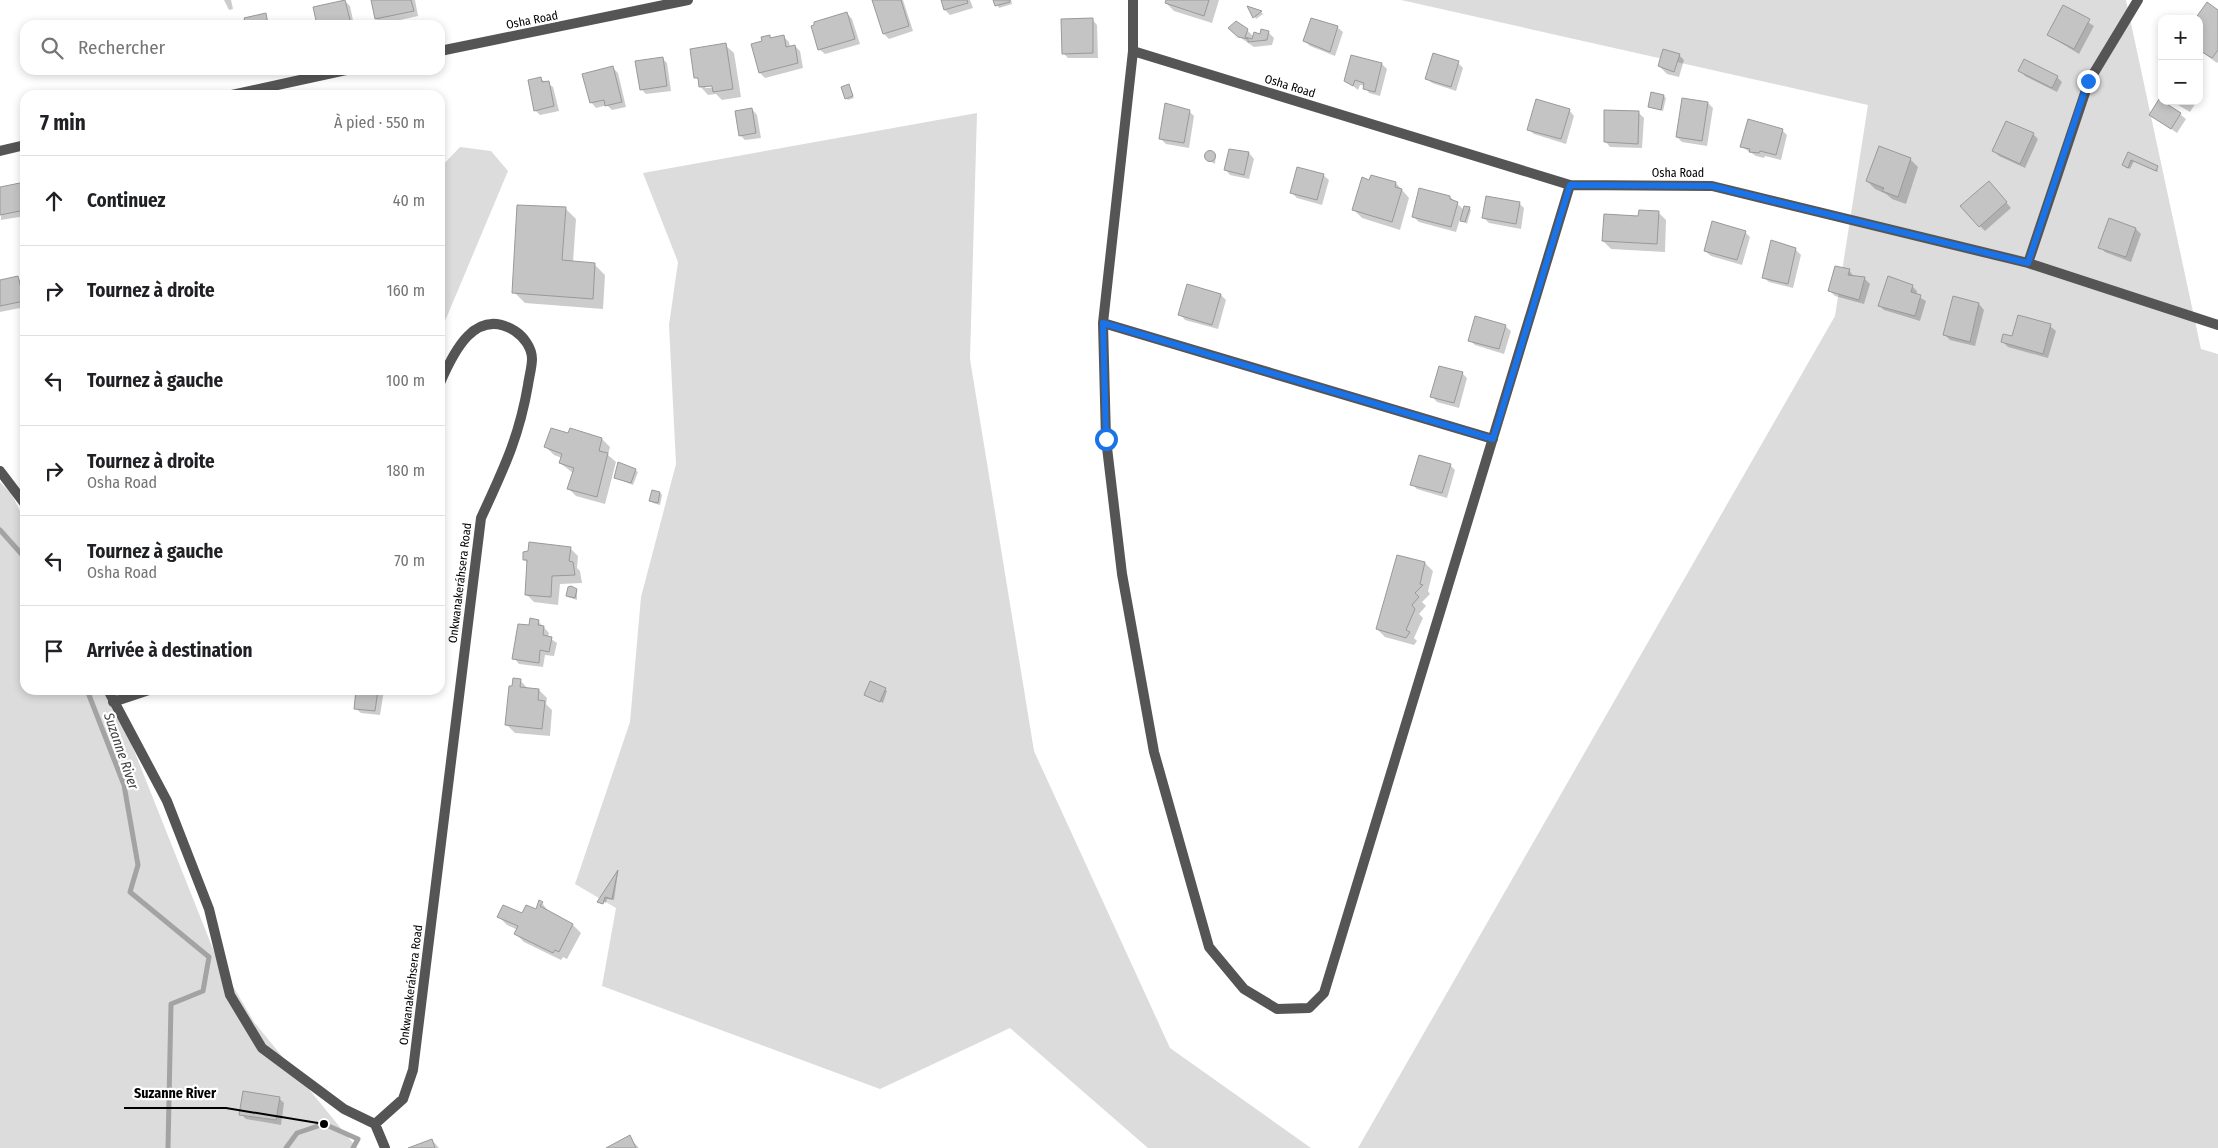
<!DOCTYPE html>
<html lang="fr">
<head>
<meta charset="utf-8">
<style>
  :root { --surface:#fff; --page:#f6f6f6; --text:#202124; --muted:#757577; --line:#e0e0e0 }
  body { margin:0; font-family:"Fira Sans Condensed",sans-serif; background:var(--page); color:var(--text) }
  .controls { position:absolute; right:15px; top:15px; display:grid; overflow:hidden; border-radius:10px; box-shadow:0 2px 8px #0003 }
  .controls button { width:45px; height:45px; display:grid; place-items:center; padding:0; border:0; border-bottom:1px solid var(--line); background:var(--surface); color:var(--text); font:25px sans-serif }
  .stop { position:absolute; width:15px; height:15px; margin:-11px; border:4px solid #1a73e8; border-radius:50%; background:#fff }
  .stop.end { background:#1a73e8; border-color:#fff; box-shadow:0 1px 5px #0008 }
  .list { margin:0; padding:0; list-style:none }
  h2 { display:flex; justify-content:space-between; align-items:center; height:65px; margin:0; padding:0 20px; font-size:21px }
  h2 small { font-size:16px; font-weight:400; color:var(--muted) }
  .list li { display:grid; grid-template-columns:32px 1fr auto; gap:15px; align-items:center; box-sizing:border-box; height:90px; padding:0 20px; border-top:1px solid var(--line) }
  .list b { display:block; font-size:19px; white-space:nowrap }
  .list p { margin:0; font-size:16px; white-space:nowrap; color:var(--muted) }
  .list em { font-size:16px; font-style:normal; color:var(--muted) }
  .icon { flex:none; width:28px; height:28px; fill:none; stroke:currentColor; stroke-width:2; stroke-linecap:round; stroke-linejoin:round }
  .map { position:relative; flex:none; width:2218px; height:1148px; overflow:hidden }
  .search { position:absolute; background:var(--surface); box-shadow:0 2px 8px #0003; left:20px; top:20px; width:425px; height:55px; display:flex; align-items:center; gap:12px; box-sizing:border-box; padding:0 18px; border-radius:15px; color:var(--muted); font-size:19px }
  .panel { position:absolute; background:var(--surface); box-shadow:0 2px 8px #0003; left:20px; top:90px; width:425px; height:605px; border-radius:15px }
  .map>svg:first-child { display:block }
  .green { fill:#dcdcdc }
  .shadow { fill:#0003; fill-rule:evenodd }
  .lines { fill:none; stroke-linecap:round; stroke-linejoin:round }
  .stream { stroke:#a3a3a3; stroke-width:5 }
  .building { fill:#c4c4c4; stroke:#999 }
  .street { stroke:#555; stroke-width:10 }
  .route { stroke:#1a73e8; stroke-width:6 }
  .labels { text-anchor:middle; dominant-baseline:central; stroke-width:4.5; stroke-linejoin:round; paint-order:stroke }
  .street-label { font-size:12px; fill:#000; stroke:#fff }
  .water-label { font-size:14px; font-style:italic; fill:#444; stroke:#fff }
  .leader { fill:none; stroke:#000; stroke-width:2 }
  .callout-dot { fill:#000; stroke:#fff; stroke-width:2 }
  .callout-label { font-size:14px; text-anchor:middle; font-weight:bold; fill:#000; stroke:#fff; stroke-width:4.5; stroke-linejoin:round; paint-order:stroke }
</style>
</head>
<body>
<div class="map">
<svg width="2218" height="1148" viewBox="0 0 2218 1148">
  <rect width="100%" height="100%" fill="#fff"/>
  <path class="green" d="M1401,0h725l75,349 17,5v794h-860l477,-832 33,-211z
    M977,113l-7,246 64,392 136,297 141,100h-163l-138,-120 -130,61 -278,-103 14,-78 -41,-24 55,-162 11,-125 35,-133 -7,-139 9,-63 -35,-89z
    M460,147l31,4 17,20 -68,162v-165z
    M0,482l11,11 14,28v169h85l107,269 37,63 103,126h-357z"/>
  <path class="shadow" d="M224,0h7l2,9 -4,1z
    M373,0h42l3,16 -36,8 -6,-5z
    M873,0h30l10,31 -24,8 -5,-5z
    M942,0h28l3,8 -23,7 -5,-5z
    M995,0h16l1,4 -13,4z
    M1167,0h52l-7,23 -38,-12 -8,-8z
    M345,1l5,5 4,19h-36l-4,-17z
    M2064,7l30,19 -15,28 -31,-19z
    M1250,8l11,4 2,2 -7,5z
    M2218,12v50l-1,1 -18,-13z
    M847,13l5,6 8,25 -35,10 -6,-5z
    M265,15l6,10h-24z
    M1092,19l5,6 1,33h-30l-5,-5z
    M1337,27l6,5 -8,24 -25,-10 -5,-5z
    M1247,30l7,7 14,-5 6,6 -2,7 -18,2 -20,-14z
    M769,36l3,3 12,-2 5,5 1,5 5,-1 5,5 3,17 -38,10 -5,-5 3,-31z
    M725,45l9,8 7,44 -19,3 -6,-6 -8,1 -8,-9 -1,-5 -3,-4zM718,84l1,3 -13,1 -2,-3z
    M1679,55l5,5 -5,17 -12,-3 -8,-8z
    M662,58l5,5 4,28 -25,3 -5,-5z
    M1458,63l5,5 -7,23 -24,-8 -6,-5z
    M1382,64l5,5 -7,27 -11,-3 -4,-7 -5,-1 -2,5 -11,-9z
    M613,68l5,5 8,34 -14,3 -5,-5 -11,3 -5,-6z
    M2020,70l37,7 5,5 -5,10 -32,-16z
    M541,79l12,8 6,24 -19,4 -5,-5z
    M848,86l6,12 -6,2 -2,-2z
    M1664,96l2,2 -3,13 -14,-4z
    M2171,101h26l-7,11z
    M1708,103l5,5 -6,38 -25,-4 -5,-5z
    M752,109l5,6 4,23 -16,2 -5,-5z
    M1569,110l5,6 -8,28 -32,-10 -6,-5z
    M1189,111l5,5 -5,32 -23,-4 -6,-6z
    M1639,113l5,5 -2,30 -32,-1 -5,-6z
    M2180,114l6,5 -9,14 -26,-18z
    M1782,130l5,5 -6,25 -16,-4 -1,2 -8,-2 -14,-9z
    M2033,134l5,5 -13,29 -26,-12 -6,-6z
    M1210,150l6,4 -1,10 -7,-4z
    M1230,150l19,3 5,6 -5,20 -19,-4 -5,-6z
    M2128,154l29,14 1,4 -24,-11 -4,8 -5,-2 -2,-2z
    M1910,159l8,8 -12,37 -14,-5 -6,-5 -11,-5 -8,-8z
    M1323,175l6,5 -7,25 -25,-7 -5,-5z
    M1370,181l26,2 13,15 -9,32 -38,-12 -8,-8z
    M25,183v33l-24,4 -1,-31z
    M1994,188l17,20 -26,23 -5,-5z
    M1450,197l14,13 5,-2 2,2 -4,14 -7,-5 -4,13 -37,-10 -6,-6z
    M1519,203l5,5 -3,21 -32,-6 -5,-5z
    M565,208l11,11 -3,43 21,2 11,11 -2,34 -78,-6 -11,-11z
    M1658,212l8,8 -1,32 -54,-3 -8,-8 37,-23z
    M2136,229l5,5 -10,28 -26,-10 -5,-5z
    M1745,232l5,5 -8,28 -31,-9 -6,-5z
    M1796,250l5,5 -8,33 -24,-6 -6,-5z
    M1849,270l5,7 10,1 6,6 -6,20 -29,-8 -5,-5z
    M18,278l5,5 2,24 -25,5v-30z
    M1188,286l33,9 5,5 -8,29 -33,-9 -5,-6z
    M1912,286l5,5 -1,4 10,6 -6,20 -36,-11 -5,-5z
    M1979,304l5,6 -9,36 -25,-6 -5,-5z
    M1505,326l6,5 -7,23 -29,-9 -5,-5z
    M2050,326l6,5 -8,27 -40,-11 -5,-5z
    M1462,373l5,5 -8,30 -22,-6 -5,-6z
    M571,430l31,9 8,8 -2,8 8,7 -11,42 -29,-8 -8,-8 5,-15 -13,-10 2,-5 -8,-3 -8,-8 23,-12z
    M1450,465l5,5 -8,28 -30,-9 -5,-5z
    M635,470l3,2 -5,13 -18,-7z
    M660,493l2,2 -2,10 -7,-2 -2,-2z
    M570,548l8,8 -1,12 3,3 2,12 -22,1 -2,21 -24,-3 -8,-8 2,-30 -4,-5z
    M1425,563l8,8 -5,20 2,3 -8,8 4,4 -7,8 4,4 -9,20 3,3 -3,4 -29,-8 -8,-8z
    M569,588l8,3v9l-9,-3z
    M538,621l11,12 -1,4 9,6 -3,13 -9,-1 -2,12 -24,-3 -5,-6 16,-32z
    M520,680l8,9 11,1 8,8 -1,6 6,6 -2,26 -35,-3 -8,-8z
    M885,689l2,2 -4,12 -17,-8z
    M358,690h26l-4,25 -19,-2 -6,-5z
    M618,872l-4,28 -7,-1 -1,4 -6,-2v2l-2,-1z
    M542,903l7,9 24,13 8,8 -14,26 -4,-2 -2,3 -37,-18 -8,-8 2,-4 -11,-5 -8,-8 24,-2 13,-5z
    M279,1098l5,5 -3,22 -35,-6 -5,-5z
    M629,1137l10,11h-30z
    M432,1140l7,8h-27z"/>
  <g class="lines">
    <path class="stream" d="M0,530l25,28
      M87,690l37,95 14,80 -8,27 79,65 -6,34 -32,13 -3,144
      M286,1148l11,-15 27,-9 34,15 -5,9"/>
  </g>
  <path class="building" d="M345,0l6,24 -34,1 -4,-18z
    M371,0h40l3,11 -39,8z
    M872,0h29l8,26 -26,8z
    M941,0h26l1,3 -24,7z
    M993,0h17v2l-15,4z
    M1166,0h43l-5,16 -39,-13z
    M2207,2l11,8v40l-6,8 -13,-8v-31h-4z
    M2063,5l27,14 -16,30 -27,-14z
    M1247,6l15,5 -9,7z
    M847,12l8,27 -37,11 -7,-24 3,-1v-3z
    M266,13l2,12h-22l-2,-7z
    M1093,18v35l-31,1 -1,-35z
    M1311,18l27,8 -8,26 -27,-11z
    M1236,21l12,8 -3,8 7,2 2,-7 6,2 1,-5 8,2 -2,9 -19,2v-3l-10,-2 -10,-9z
    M770,35v3l14,-3 2,12 9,-2 3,18 -39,10 -8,-29 11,-3 -1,-4z
    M726,43l7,46 -20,3 -1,-6 -13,1 -1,-9h-4l-4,-29z
    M1663,49l17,5 -6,18 -16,-6z
    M1433,53l26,8 -8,26 -26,-8z
    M1351,55l31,8 -7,29 -12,-3 1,-6 -9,-3 -2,6 -9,-5z
    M663,57l4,29 -27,4 -5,-29z
    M2024,59l34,17 -6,12 -34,-17z
    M613,66l9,36 -17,4 -1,-6 -14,3 -8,-29z
    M541,77l1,5 7,-1 5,25 -20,5 -6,-31z
    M849,84l4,12 -8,3 -4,-12z
    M1651,92l13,3 -3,15 -13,-3z
    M1682,98l26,4 -6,39 -26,-4z
    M1536,99l34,10 -9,30 -34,-9z
    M2159,99l22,14 -10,16 -22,-14z
    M1165,103l25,7 -6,33 -25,-4z
    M752,108l4,25 -17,3 -4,-25z
    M1604,110l35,1 -1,33 -34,-2z
    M1748,119l35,10 -7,26 -16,-4 -1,2 -10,-1 1,-3 -10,-2z
    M2006,121l28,12 -14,31 -28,-13z
    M1879,146l32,12 -13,39 -16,-6 2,-3 -18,-7z
    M1229,149l20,3 -5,23 -20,-5z
    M1204.5 156a5.5 5.5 0 1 1 11 0a5.5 5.5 0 1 1-11 0Z
    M2128,152l30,14 -2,5 -25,-11 -3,8 -6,-3z
    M1297,167l27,7 -7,26 -27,-7z
    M1371,175l25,7 -1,5 7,2 -10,33 -40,-12 10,-33 7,3z
    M1989,181l18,21 -28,25 -19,-21z
    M25,182v28l-25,5v-28z
    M1419,188l31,8v3l8,3 -7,25 -39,-10z
    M1486,196l34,6 -4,22 -34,-6z
    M517,205l49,2 -4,53 33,3 -2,36 -81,-6z
    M1464,206l6,1 -5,15 -5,-1z
    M1639,210l20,1 -2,33 -55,-3 2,-27 34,2z
    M2109,218l27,10 -10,29 -28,-9z
    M1712,221l34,10 -9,29 -33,-9z
    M1771,240l25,8 -8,36 -26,-6z
    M1835,266l15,3 -2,6 17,2 -6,23 -31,-9z
    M18,276l6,25 -24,5v-26z
    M1888,276l25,9 -2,7 10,3 -6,21 -37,-10z
    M1187,284l34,10 -9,31 -34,-10z
    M1953,296l26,7 -9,39 -27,-7z
    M2018,315l33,9 -8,30 -42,-12 2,-8 9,2z
    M1475,316l31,9 -7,24 -31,-8z
    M1439,366l24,6 -9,31 -24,-6z
    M551,428l17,5 2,-5 32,10 -3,13 9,2 -11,44 -30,-8 7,-21 -15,-5 3,-9 -18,-7z
    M1419,455l32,9 -9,29 -32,-8z
    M618,462l18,7 -5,14 -17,-5z
    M652,490l8,2 -2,11 -9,-2z
    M529,542l42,5 -2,14 4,1 2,13 -23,1 -1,21 -26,-2 2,-35h-4v-8l5,-1z
    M1397,555l28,7 -5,22 3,1 -8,8 4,4 -7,8 3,4 -9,21 4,2 -4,6 -30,-9z
    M571,586l6,3 -2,9 -9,-2 2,-9z
    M530,618l9,2 -1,5 6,1 -1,9 9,2 -3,15 -9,-2 -1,13 -27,-4 6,-35 11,1z
    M513,678l8,1 -1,8 19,2 -1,11 7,1 -3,28 -37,-4 4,-39h3z
    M870,681l16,7 -6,14 -16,-7z
    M356,690h22l-3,21 -21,-2z
    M618,870l-6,29 -7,-2 -2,7 -6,-2z
    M539,900l4,2 -3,4 33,18 -14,28 -4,-2 -2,3 -39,-19 4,-8 -21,-9 6,-12 19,8 4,-8 10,4z
    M243,1091l37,6 -4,23 -37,-5z
    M630,1135l6,13h-30z
    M432,1139l3,9h-27z"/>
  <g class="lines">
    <path class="street" d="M1133,0v51l437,134 142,1 316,77 61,-182 49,-81
      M440,51l248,-51
      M1133,51l-30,272 3,116 16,135 32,178 55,195 35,42 33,20 32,-1 15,-15 246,-808
      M232,95l114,-25
      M0,151l25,-6
      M2028,263l190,62
      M1103,323l390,116
      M0,471l25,33
      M108,690l59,111 42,108 21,86 32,53 82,61 31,15 28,-25 10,-29 68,-552c22,-48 38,-80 47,-133 1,-8 4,-18 4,-26 0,-11 -8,-22 -17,-28 -40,-25 -62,22 -75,52
      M113,702l36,-12
      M375,1124l10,24"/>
  </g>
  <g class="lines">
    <path class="route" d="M1106,439l-3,-116 390,116 77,-254 142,1 316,77 60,-182"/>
  </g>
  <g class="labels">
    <g class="street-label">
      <text transform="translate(532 20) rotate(-11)">Osha Road</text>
      <text transform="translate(1290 86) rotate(17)">Osha Road</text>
      <text x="1678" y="173">Osha Road</text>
      <text transform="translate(460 583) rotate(-83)">Onkwanakeráhsera Road</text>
      <text transform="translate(411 985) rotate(-83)">Onkwanakeráhsera Road</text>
    </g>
    <g class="water-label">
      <text transform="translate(121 751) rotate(71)">Suzanne River</text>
    </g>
  </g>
  <path class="leader" d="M324 1124L226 1108H124"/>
  <circle class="callout-dot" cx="324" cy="1124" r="5"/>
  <g class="callout-label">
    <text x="175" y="1098">Suzanne River</text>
  </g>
</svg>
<div class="controls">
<button>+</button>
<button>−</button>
</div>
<div class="stop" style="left:1106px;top:439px"></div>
<div class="stop end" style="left:2088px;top:81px"></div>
<div class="search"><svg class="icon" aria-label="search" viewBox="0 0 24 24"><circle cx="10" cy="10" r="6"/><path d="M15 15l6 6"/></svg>Rechercher</div>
<section class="panel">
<h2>7 min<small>À pied · 550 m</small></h2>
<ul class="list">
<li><svg class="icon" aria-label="ahead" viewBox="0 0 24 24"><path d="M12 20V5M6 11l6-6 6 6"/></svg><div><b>Continuez</b></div><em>40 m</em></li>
<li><svg class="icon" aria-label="right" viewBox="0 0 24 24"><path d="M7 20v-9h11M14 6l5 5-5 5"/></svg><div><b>Tournez à droite</b></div><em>160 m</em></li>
<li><svg class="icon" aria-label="left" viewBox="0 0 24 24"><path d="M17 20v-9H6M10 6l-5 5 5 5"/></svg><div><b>Tournez à gauche</b></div><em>100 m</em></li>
<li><svg class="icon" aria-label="right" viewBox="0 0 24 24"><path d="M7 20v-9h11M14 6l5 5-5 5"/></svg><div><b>Tournez à droite</b><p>Osha Road</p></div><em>180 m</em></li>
<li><svg class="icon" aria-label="left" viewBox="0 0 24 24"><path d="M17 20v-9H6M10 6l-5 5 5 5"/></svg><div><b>Tournez à gauche</b><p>Osha Road</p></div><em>70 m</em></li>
<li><svg class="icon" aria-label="arrive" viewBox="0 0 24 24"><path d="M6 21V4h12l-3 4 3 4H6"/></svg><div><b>Arrivée à destination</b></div></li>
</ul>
</section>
</div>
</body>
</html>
